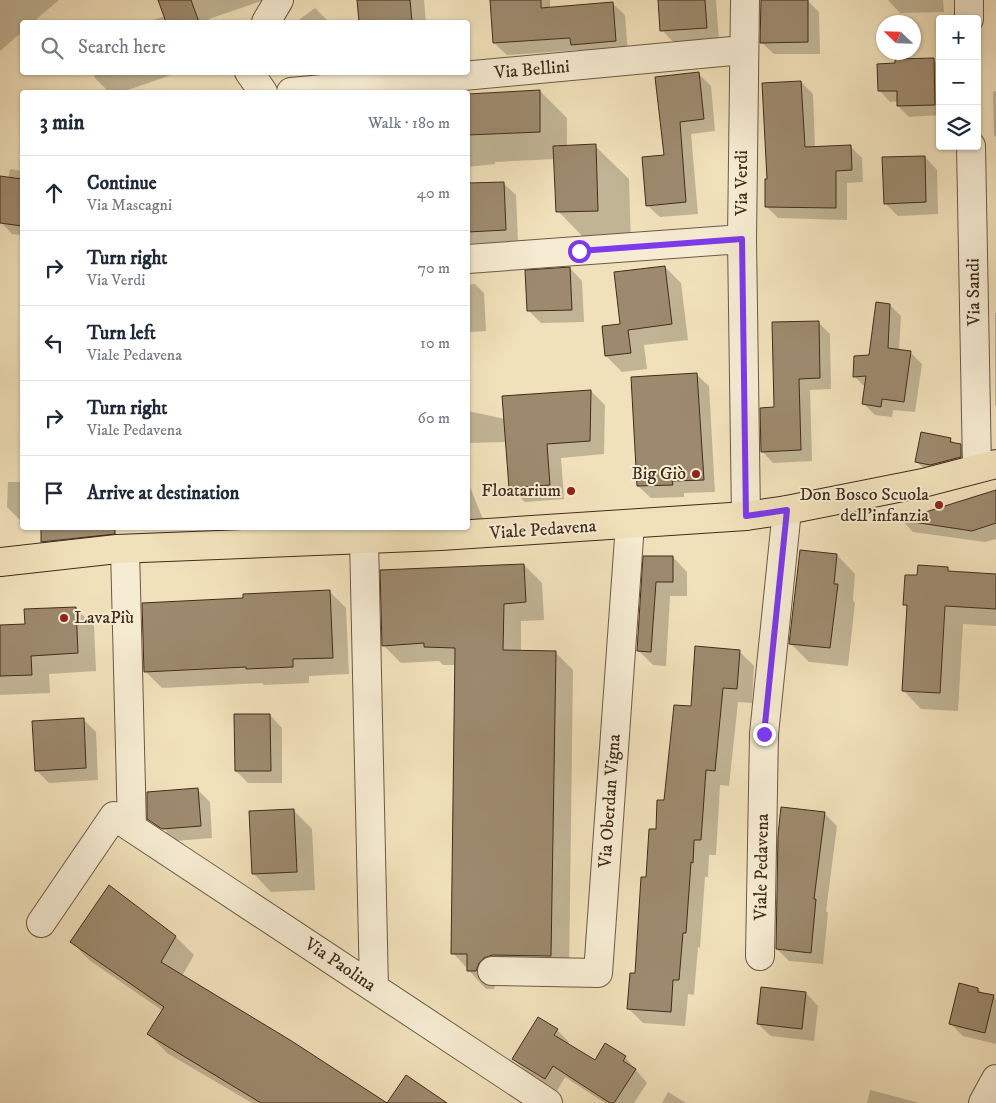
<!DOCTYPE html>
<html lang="en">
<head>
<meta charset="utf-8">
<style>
  :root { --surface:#fff; --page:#f6f6f7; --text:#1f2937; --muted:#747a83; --line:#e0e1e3 }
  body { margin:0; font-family:"IM FELL DW Pica",serif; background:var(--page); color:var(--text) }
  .controls { position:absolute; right:15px; top:15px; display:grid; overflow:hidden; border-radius:5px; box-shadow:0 1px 4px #0004 }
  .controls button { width:45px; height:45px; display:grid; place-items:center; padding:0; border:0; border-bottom:1px solid var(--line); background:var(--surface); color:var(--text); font:25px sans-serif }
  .compass { position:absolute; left:876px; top:15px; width:45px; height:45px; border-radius:50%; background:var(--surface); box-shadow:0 1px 4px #0004; rotate:293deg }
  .stop { position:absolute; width:15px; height:15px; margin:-11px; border:4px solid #7c3aed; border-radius:50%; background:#fff }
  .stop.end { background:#7c3aed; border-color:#fff; box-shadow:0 1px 5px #0008 }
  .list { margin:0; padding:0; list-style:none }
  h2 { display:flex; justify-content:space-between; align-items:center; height:65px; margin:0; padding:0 20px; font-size:21px }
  h2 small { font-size:16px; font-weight:400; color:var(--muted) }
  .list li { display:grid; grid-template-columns:32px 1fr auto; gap:15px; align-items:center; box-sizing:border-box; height:75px; padding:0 20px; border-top:1px solid var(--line) }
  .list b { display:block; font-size:19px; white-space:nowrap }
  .list p { margin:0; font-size:16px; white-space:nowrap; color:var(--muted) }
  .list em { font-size:16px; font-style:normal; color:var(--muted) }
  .icon { flex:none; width:28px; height:28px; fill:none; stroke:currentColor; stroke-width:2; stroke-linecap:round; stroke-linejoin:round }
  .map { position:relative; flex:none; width:996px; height:1103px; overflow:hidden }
  .search { position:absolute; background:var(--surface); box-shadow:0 1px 4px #0004; left:20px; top:20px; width:450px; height:55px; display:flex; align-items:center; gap:12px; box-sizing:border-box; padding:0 18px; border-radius:5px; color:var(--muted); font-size:19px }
  .panel { position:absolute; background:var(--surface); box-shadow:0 1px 4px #0004; left:20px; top:90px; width:450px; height:440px; border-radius:5px }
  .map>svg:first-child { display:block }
  .shadow { fill:#0003; fill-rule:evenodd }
  .building { fill:#9d8a6e; stroke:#412c1b }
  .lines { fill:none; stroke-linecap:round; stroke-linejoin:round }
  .minor-casing { stroke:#6d5943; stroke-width:30 }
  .major-casing { stroke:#412c1b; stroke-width:30 }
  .minor { stroke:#f6ecd3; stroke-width:28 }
  .major { stroke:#f1e1bb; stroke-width:28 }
  .route { stroke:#7c3aed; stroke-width:6 }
  .poi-dot { fill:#8f2418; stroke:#f6ecd3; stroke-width:2 }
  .labels { text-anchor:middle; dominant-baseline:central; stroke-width:4; stroke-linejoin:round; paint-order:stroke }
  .street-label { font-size:18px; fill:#412c1b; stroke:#f6ecd3 }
  .poi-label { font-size:18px; fill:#412c1b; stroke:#f6ecd3; text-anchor:end }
</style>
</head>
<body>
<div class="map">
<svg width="996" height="1103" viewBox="0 0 996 1103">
  <rect width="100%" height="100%" fill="#f1e1bb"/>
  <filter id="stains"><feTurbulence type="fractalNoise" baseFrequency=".004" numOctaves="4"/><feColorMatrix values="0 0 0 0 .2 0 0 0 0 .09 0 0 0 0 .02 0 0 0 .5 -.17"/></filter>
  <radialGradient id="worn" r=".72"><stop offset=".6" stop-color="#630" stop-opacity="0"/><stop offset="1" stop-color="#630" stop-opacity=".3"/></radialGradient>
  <path class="shadow" d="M0,0h59l-26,22h-11v10l-22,19z
    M160,0h104l-55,19 1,3h-63l18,-6z
    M358,0h66l2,22h-66z
    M491,0h59v6l2,2 60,-5 13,12 3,38 -44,4 -6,-7 -71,5 -13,-12z
    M660,0h56l3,40 -45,3 -12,-13z
    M807,0l12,12 1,42h-46l-13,-12z
    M888,0h55l1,12 -44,1z
    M315,8l14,14h-33z
    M933,59l7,7v49l-31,2 -11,-11v-5l-8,1 -10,-11z
    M93,72h87l-58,20h-13l-14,-14z
    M699,74l12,12 4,45 -24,3 7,80 -38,3 -13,-12z
    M801,82l12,12 2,54 35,-2 12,12 1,24 -16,1v37l-69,-2 -12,-12z
    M540,91l27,27v29l28,-1 34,33 2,65 -40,1 -33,-34 -3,-52 -60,3v2l-27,3v-71z
    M996,91v46l-2,-2 -1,-43z
    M925,157l12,13 1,44 -40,2 -12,-12z
    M10,169l12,2v64l-10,-1 -11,-12 -1,-28 8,-15z
    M503,183l13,12 2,47 -49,2 -1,-2v-57z
    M665,267l16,16 7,57 -44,5 3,24 -25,3 -16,-16 -3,-29 18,-2z
    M570,268l12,13 2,41 -43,1 -12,-12z
    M475,284l9,9 2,38 -18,1v-47z
    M890,305l11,11 -2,35 11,1 12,12 -7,48 -22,-2 -1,7 -17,-2 -11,-11 2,-16 -12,-12 16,-19z
    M995,313h1v93l-1,-1z
    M819,323l11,11 1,55 -21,1 2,71 -39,2 -11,-12 13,-43z
    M696,374l13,12 6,106 -31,1v4l-33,1 -13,-12z
    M591,391l14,14 -1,49 -43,4 3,41 -39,3 -15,-14 -3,-46 -39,1v-32l37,8z
    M950,439l5,5 5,1 11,11 -44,16 -11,-11z
    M8,482h14v38h-2l-13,-13z
    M468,482l20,50 -20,-4z
    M996,491v48l-11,3 -72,-10 -11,-12z
    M42,528h73l1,19 -60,7 -13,-13z
    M801,551l36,4 18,19 -2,26 2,3 -7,63 -39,-4 -19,-19z
    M645,557h28l14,15v24h-17l-4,70 -13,-1 -15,-15z
    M524,565l18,18 2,37 -23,1v31h34l18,18 -4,304 -72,7 -3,8h-8l-33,-36 3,-288h-13l-4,-4 -38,2 -18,-18z
    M947,568l4,4 45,3v51l-33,-2 -5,87 -37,-2 -18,-19 5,-82 -3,-3 13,-28z
    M329,591l17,17 3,66 -40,2v7l-45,2 -2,-2 -100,5 -17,-17 99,-72z
    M75,608l19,18 2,45 -47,3 1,19 -50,2v-68l27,-2z
    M739,651l15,15 -2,37 -14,-1 -9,84 -9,-1 -4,70h-7l-1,22h-3l-5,71 -2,-1 -4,48 -6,-1 -3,32 -42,-3 -15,-15 8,-33 11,-97 10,-47 35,-123z
    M270,715l12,13v55h-34l-12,-12z
    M83,719l13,13 2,48 -49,3 -13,-13z
    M197,789l13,13 2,36 -37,3 -14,-10 -12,-12zM159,826l8,5 -1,2 -7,-4z
    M293,810l19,19 3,61 -44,2 -18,-19z
    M824,813l13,13 -11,85 2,2 -5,51 -34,-3 -12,-12z
    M109,887l67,50 18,18 -12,21 203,127h-133l-85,-50 -18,-19 14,-23 -74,-51 -18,-19z
    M978,989l5,5 11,3 2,2v45l-33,-8 -12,-12z
    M806,993l12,13 -4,35 -43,-5 -13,-12z
    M557,1030l12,12 -2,3 28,17 30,-5 22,26 -13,20h-29l-40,-26 -8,14 -31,-20 -13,-12z
    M870,1090l46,12 1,1h-50z
    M668,1092l18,11h-24z"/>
  <path class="building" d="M158,0h33l8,22h-33z
    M357,0h53l2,22h-53z
    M490,0h51v8l72,-6 3,39 -45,4 -1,-7 -77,5z
    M658,0h47l2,28 -47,3z
    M761,0h47v42l-48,1z
    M934,58l1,47 -38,1v-15h-19l-1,-27 18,-1v-4z
    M699,72l5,47 -24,3 6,80 -40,4 -4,-49 22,-2 -9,-78z
    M801,81l4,66 46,-2 1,25 -16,1v37l-71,-1v-28h2l-5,-96z
    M540,90v42l-72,3v-41z
    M596,144l2,67 -42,1 -3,-66z
    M925,156l1,46 -42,2 -2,-47z
    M0,176l22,3v47l-22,-3z
    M504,182l2,48 -38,2v-49z
    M665,266l7,58 -44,6 3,23 -26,3 -3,-30 18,-2 -6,-52z
    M570,267l2,43 -45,1 -2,-41z
    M876,302l14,2 -2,44 23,3 -7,51 -22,-3 -1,8 -19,-3 4,-28 -13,1 1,-21 15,-1z
    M819,321l1,57 -21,1 2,71 -40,2 -1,-44 14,-1 -2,-85z
    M697,373l7,107 -32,1 1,4 -36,1 -6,-109z
    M591,390l-1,51 -43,3 3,41 -41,3 -7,-92z
    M921,432l30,6 -1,4 11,2v13l-31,8 -15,-3z
    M996,490v33l-24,8 -72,-11z
    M41,528h74v6l-74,8z
    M800,550l37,4 -3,30h4l-8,64 -41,-4z
    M643,556h30v26h-17l-5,70 -14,-1z
    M524,564l2,38 -22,2 -1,46 53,1 -5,305 -59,-1 -8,3 -5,5 -3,8h-9v-17h-16l4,-306 -31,-1v-4l-42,3 -2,-76z
    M918,565l30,2v4l48,3v35l-51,-3 -5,87 -38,-2 5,-86h-4l2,-30h12z
    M330,590l3,68 -40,1v8l-47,2v-2l-102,5 -2,-69 101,-5v-4z
    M76,607l2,46 -47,3 1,19 -32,1v-51l25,-1 -1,-15z
    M695,646l45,4 -3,39 -14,-1 -8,83 -9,-1 -5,70h-7l-1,23 -2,-1 -5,71h-3l-4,47h-6l-2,32 -44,-3 3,-36h5l6,-96h5l3,-48h7l1,-29h7l10,-95 17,1z
    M234,714h36l1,57h-36z
    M84,718l2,50 -51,3 -3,-50z
    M198,788l3,38 -39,3 -15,-10v-27z
    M781,807l44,5 -11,87h2l-5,54 -35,-4 2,-114z
    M294,809l3,63 -45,2 -3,-63z
    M109,885l67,51 -15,26 129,78 97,63 19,-28 41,28h-186l-114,-69 17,-27 -94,-65z
    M959,983l19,5v4l16,3 -9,38 -36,-9z
    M761,987l45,5 -4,37 -45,-5z
    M538,1017l20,12 -4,6 41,25 10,-17 21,13 -3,5 13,8 -22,34h-4l-57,-37 -8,13 -33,-20z"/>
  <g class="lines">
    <defs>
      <path id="minor" d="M745,0l-3,239 4,277
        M969,0v19
        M266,22l13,-22
        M249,72l14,20
        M291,92l452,-42
        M971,146l6,322
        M468,259l274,-20
        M364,539l10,449
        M125,549l7,279
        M41,923l73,-107 434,287
        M760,956l4,-222 23,-224
        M492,971l106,2 32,-449
        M983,1103l13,-24"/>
      <path id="major" d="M0,562l117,-13 324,-13 305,-20 41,-6 136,-27 73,-19"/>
    </defs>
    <use href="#minor" class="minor-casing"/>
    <use href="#major" class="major-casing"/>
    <use href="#minor" class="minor"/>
    <use href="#major" class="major"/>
  </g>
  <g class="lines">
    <path class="route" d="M579,251l163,-12 4,277 41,-6 -23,224"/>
  </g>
  <g class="poi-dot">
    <circle cx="696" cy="474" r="5"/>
    <circle cx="571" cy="491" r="5"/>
    <circle cx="939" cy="505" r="5"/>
    <circle cx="64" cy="618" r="5"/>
  </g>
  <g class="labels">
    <g class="street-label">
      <text transform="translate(532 70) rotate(-5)">Via Bellini</text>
      <text transform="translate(742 183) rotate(-90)">Via Verdi</text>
      <text transform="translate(974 292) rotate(-91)">Via Sandi</text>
      <text transform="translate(543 530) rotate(-4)">Viale Pedavena</text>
      <text transform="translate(610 801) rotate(-86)">Via Oberdan Vigna</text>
      <text transform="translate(762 867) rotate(-89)">Viale Pedavena</text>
      <text transform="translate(340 965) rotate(34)">Via Paolina</text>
    </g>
    <g class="poi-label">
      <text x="686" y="474">Big Giò</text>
      <text x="561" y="491">Floatarium</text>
      <text x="929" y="495">Don Bosco Scuola<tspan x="929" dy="21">dell'infanzia</tspan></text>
      <text x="74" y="618" text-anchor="start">LavaPiù</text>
    </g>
  </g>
  <rect width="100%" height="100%" filter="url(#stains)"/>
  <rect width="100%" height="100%" fill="url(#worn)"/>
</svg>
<div class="controls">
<button>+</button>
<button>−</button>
<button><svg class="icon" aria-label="layers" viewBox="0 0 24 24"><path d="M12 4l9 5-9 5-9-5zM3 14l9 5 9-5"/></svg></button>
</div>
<svg class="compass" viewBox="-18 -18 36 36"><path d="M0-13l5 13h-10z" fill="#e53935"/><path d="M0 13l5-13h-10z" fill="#747a83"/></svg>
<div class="stop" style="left:579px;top:251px"></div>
<div class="stop end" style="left:764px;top:734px"></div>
<div class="search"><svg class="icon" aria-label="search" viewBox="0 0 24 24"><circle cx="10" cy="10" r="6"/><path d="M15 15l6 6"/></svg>Search here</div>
<section class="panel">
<h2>3 min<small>Walk · 180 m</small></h2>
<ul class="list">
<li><svg class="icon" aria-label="ahead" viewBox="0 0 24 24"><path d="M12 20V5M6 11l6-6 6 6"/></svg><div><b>Continue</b><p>Via Mascagni</p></div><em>40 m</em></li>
<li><svg class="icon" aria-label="right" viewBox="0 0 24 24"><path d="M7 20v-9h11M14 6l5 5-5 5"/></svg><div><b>Turn right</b><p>Via Verdi</p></div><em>70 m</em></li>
<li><svg class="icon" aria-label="left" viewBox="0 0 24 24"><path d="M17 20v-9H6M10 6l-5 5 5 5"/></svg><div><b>Turn left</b><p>Viale Pedavena</p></div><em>10 m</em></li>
<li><svg class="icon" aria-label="right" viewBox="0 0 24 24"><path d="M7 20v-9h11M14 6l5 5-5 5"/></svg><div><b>Turn right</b><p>Viale Pedavena</p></div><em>60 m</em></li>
<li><svg class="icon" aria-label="arrive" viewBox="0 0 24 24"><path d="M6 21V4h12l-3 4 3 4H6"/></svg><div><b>Arrive at destination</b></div></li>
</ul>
</section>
</div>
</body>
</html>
